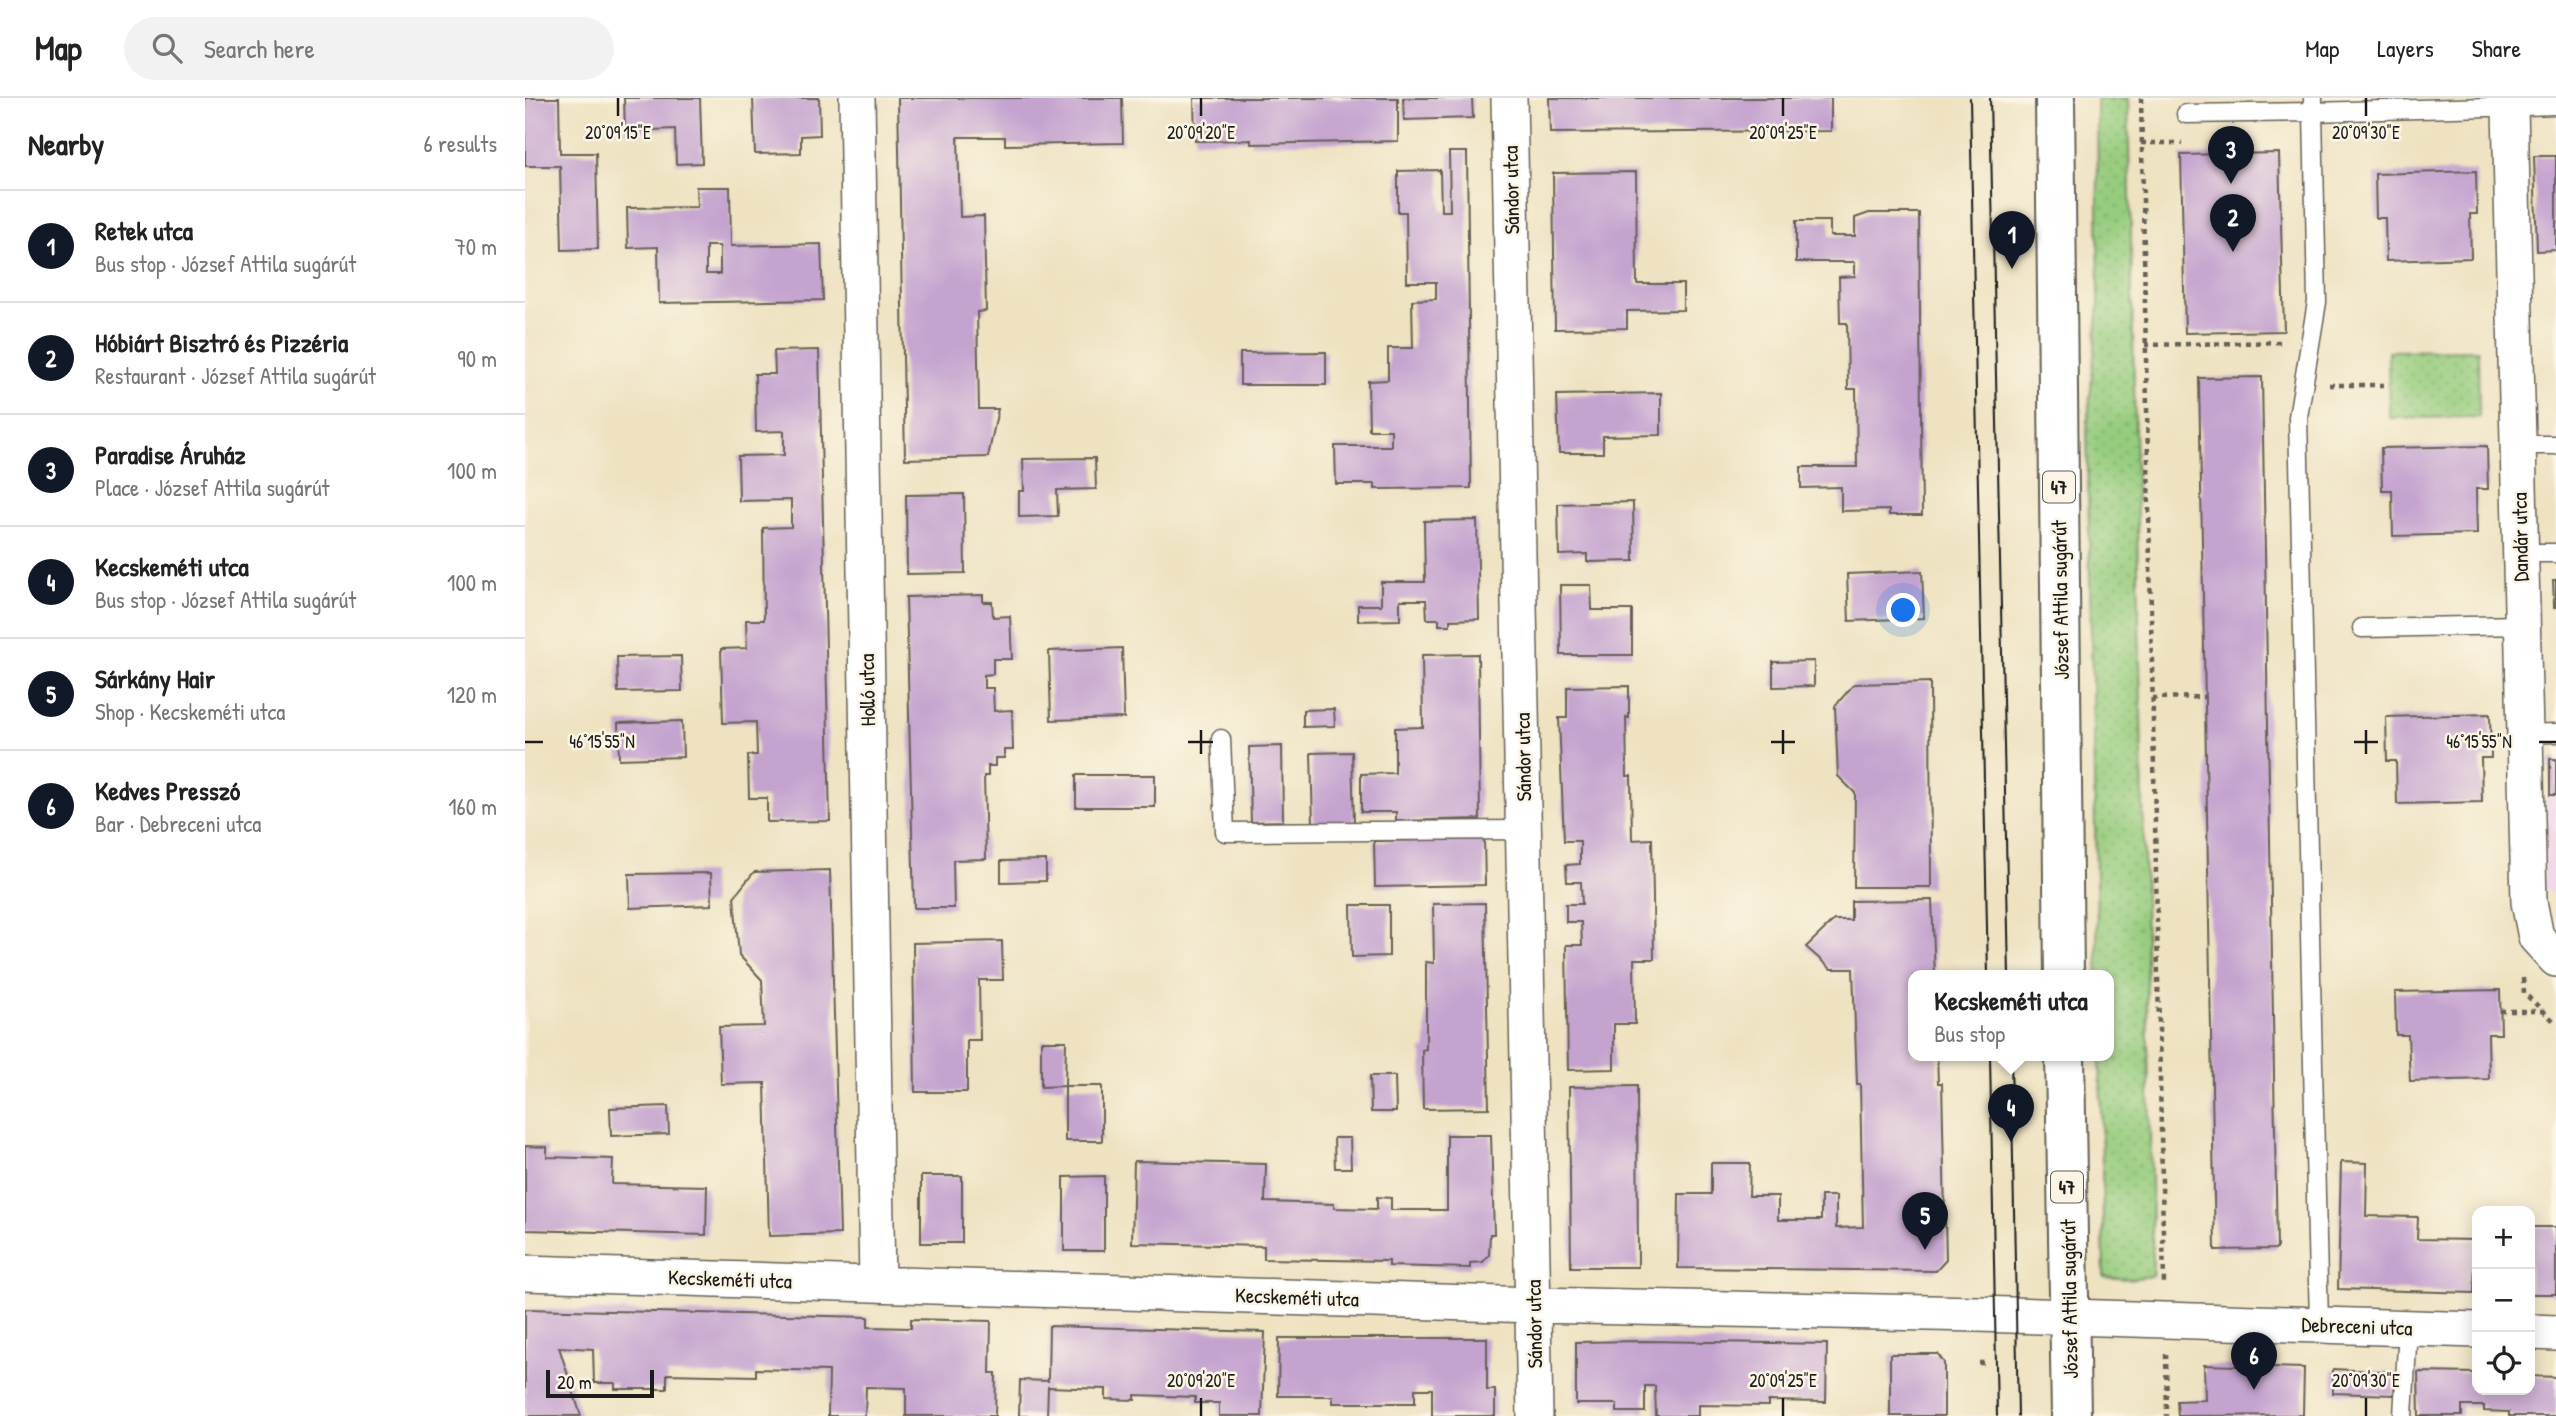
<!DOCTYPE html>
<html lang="en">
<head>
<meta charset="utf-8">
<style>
  :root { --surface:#fff; --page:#f2f2f2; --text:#222; --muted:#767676; --line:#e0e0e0; --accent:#111827 }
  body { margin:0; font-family:"Patrick Hand",sans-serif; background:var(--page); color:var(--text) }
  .controls { position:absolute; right:21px; bottom:21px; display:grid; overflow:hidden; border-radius:14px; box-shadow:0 4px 18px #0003 }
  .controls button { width:63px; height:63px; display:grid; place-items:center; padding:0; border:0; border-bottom:2px solid var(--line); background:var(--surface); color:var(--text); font:35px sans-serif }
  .scale { position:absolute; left:21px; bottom:18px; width:108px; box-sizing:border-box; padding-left:7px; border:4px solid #1c1c1c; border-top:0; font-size:19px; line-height:24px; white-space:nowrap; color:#1c1c1c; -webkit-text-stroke:5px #fcf5e5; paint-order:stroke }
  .you { position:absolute; left:1379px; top:513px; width:24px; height:24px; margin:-18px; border:5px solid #fff; border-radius:50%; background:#1a73e8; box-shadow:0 0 0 10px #1a73e833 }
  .badge { display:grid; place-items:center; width:46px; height:46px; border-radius:50%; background:var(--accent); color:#fff; font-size:23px; font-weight:700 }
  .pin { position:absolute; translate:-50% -58px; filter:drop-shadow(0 2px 4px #0008) }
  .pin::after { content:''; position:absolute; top:37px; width:24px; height:21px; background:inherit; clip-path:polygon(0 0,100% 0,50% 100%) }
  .popup { position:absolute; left:1383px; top:872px; width:206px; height:91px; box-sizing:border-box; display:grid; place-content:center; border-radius:14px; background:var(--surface); filter:drop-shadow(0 2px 5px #0005); font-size:23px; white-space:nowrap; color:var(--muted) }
  .popup b { font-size:26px; color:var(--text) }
  .popup::after { content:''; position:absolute; left:50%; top:100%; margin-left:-14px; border:14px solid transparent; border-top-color:var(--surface) }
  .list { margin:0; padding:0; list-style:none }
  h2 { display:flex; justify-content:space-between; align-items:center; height:91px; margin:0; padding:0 28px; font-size:30px }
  h2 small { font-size:23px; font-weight:400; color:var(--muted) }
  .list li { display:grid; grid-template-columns:46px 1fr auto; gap:21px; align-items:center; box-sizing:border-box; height:112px; padding:0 28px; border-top:2px solid var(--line) }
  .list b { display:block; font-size:26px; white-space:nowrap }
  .list p { margin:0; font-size:23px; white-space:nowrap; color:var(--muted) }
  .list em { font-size:23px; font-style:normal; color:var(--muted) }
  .icon { flex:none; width:38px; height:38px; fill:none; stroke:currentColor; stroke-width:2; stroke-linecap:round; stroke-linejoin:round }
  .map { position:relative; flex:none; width:2031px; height:1318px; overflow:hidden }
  header { display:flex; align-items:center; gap:42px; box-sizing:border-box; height:98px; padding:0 35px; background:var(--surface); border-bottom:2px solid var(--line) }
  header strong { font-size:33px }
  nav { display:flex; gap:38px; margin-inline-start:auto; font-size:24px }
  .search { width:490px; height:63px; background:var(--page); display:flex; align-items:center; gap:18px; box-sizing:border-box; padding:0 24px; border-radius:38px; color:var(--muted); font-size:26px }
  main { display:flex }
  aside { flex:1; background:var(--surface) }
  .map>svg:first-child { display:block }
  .built { fill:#edd0e8 }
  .green { fill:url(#green-dots); stroke:#59744d; stroke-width:2 }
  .building { fill:#c4a3cf; fill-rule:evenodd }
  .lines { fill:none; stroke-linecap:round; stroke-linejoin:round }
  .lane-casing { stroke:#666156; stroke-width:21 }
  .street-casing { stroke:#666156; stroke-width:38 }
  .primary-casing { stroke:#666156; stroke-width:42 }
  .path { stroke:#666156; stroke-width:4.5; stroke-dasharray:5 5; stroke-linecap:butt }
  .lane { stroke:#fff; stroke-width:18 }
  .street { stroke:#fff; stroke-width:35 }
  .primary { stroke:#fff; stroke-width:38 }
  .tram { stroke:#1c1c1c; stroke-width:2 }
  .ticks { fill:none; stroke:#1c1c1c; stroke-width:2.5 }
  .labels { text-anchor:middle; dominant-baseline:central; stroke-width:5; stroke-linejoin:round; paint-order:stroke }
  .shield { fill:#fcf5e5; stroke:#5f5d58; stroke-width:2 }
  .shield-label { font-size:19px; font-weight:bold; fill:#1c1c1c }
  .street-label { font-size:21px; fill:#1c1c1c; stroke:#fcf5e5 }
  .ticks-label { font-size:18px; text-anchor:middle; fill:#1c1c1c; stroke:#fcf5e5; stroke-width:5; stroke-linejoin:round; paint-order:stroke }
</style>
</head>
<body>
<header>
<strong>Map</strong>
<div class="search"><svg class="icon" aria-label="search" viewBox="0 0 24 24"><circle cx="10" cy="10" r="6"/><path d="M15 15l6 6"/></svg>Search here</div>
<nav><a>Map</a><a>Layers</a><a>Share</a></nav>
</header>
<main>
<aside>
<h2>Nearby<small>6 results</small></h2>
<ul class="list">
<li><span class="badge">1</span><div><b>Retek utca</b><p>Bus stop · József Attila sugárút</p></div><em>70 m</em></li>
<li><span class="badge">2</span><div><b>Hóbiárt Bisztró és Pizzéria</b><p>Restaurant · József Attila sugárút</p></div><em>90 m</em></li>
<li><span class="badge">3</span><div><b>Paradise Áruház</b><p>Place · József Attila sugárút</p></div><em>100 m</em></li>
<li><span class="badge">4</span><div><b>Kecskeméti utca</b><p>Bus stop · József Attila sugárút</p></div><em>100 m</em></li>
<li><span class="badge">5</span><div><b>Sárkány Hair</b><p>Shop · Kecskeméti utca</p></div><em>120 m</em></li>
<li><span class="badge">6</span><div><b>Kedves Presszó</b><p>Bar · Debreceni utca</p></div><em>160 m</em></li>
</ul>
</aside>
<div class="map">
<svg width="2031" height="1318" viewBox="0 0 2031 1318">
  <defs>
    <pattern id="green-dots" width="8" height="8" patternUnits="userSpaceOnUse" patternTransform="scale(1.75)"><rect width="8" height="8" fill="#96cc7e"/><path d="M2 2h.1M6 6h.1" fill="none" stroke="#81af6c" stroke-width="1.8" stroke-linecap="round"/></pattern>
  </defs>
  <rect width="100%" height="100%" fill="#fcf5e5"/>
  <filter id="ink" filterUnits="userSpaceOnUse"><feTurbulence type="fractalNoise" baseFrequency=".0143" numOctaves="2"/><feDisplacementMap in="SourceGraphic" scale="14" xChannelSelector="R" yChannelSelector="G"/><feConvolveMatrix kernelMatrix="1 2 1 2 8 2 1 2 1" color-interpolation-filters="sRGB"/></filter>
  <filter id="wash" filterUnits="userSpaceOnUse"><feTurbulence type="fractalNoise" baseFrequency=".00686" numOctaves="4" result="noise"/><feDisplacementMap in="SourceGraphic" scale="28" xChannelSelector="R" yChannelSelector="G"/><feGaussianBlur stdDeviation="1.57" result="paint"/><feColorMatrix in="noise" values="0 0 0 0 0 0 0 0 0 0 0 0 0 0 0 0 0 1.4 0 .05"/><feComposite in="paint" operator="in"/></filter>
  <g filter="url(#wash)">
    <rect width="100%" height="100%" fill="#eee2c1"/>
    <path class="built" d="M2031,697v104l-12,-11 -1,-92z"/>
    <path class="green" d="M1572,0h31l25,1178 -27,3 -22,-2 -4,-221h9v-80h-11l-11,-546 12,-127z
      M1953,252l1,67 -90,1 -1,-67z"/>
    <g id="blocks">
      <path class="building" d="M0,0h34l1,55h36l2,96 -36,1 -2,-84h-35z
        M99,0h76l2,65 -26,1 -1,-35 -50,2z
        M228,0h66l1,37 -19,1v17l-46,1z
        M373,0h224l1,45 -118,2v-8h-47l2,80 24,-1 2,95 -9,1 2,97h19l-10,48 -83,2z
        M669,0h204v43l-147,3v-4l-56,1z
        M878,0h69l1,20 -69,2z
        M1024,0h282v33l-281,2z
        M924,54h18l4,336 -96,1v-5h-39l-1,-38h56v-16h-22l-1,-49 20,-1v-32h25l-1,-48 24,-1v-17h-29l-1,-70h-8v-41l42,-1 1,41h9z
        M1754,55l5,178 -99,2 -4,-178z
        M2009,58h22v94l-19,1z
        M1951,73l1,43h-7l1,44 -85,3 -1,-43h-9l-1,-44z
        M1111,74l1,112h46v26l-56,1v17l-72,1 -2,-156z
        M171,89h34l1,59 90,-2 2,56 -164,3 -1,-56 -30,1 -1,-40 70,-1zM181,148h14v28h-14z
        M1344,115h50l3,302h-33v-5l-48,1v-24l-40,1v-21h56l-1,-78h-8l-1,-66h-7l-1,-46 16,-1v-14h-59v-41h34v15h25v-18z
        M294,252l11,471 -63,1v-24h-18l-1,-43h9l-1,-33 -33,1 -2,-74 26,-1 -1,-28h18l-1,-92 28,-1v-27l-52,1 -1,-45 46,-1v-24l-28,1 -1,-58h20l-1,-23z
        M801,254v33h-86v-32z
        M1737,279l15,872 -62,1 -16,-872z
        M1136,295v42l-58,1v17h-44l-2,-58z
        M1962,348l1,43h-12l1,45 -84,2 -1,-46h-10l-1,-42z
        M570,360l1,31 -39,1 1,26 -39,1v-26h5l-1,-32z
        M439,396l1,79 -58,1 -1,-79z
        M1108,404l1,59 -47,1v-8l-28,1 -1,-51z
        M952,422l2,99 -29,1v5h-11v-6h-12l-1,-19h-26v20l-42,1v-16h23v-23h44l-1,-61z
        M1397,473l2,47 -75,3 -2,-47z
        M2028,482h3v27h-2z
        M1035,487h31l1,25h40v45h-71z
        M458,497v7h9l1,15 17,-1 2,43h-19v15l-9,1v13h9l1,23 18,-1 1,40h-9v8h-9v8h-7v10h-4l2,83 -33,1 1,48h-40l-8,-311z
        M597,550l2,70 -73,2 -2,-69z
        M953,556l2,165 -84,2v-9h-35v-38l34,-1v-45l28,-1 -1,-72z
        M156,558l1,35 -64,1 -1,-35z
        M1289,563v25l-41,1v-25z
        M1405,584l1,205h-77l1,-94 -17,-17 -3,-70 19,-22z
        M1104,588v32l-3,-1 1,59h4l1,64 20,-1 2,120h-20l1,65h-21v45l-46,1 -2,-125h16l-1,-23h-15v-18h16l-1,-22h-14l-1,-17 14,-1v-23h-16l-5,-123h8v-31z
        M809,611l1,17 -32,1v-17z
        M1965,616l1,44h-10l1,44 -85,2 -1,-43h-9l-1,-44z
        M157,623l1,36 -64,2 -1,-36z
        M757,648l1,75 -32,1 -2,-75z
        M827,654l2,71 -41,1 -2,-71z
        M2025,661h6v36h-6z
        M551,677h79v32h-79z
        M959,741l1,46 -110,2 -1,-46z
        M521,762v21l-45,1v-21z
        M305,772l10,364 -71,2 -4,-153 -44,1 -2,-57 45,-1 -2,-46 -23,-25 -5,-58 20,-25z
        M186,775l1,32 -82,3 -1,-34z
        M1407,802l3,76h-22v80h24l1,27h4l4,177 -10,11 -258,-3 1,-74h32v-31h39l-1,33h29v24h43v-24h15v32l27,-1 -3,-143h-3l-4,-115h-22l-25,-22 28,-27h17v-19z
        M960,805l4,205 -66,1 -1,-59 4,-1v-87l8,1 -1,-59z
        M826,807h38v51l-37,1z
        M477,843l1,39h-24l1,60h-13v52h-52l-2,-149z
        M1975,892l1,44h-13l1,45 -79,2 -2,-46h-12l-1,-43z
        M516,943h25l-1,45 -24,1z
        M845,978h25l1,36h-25z
        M540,988h37v55h-37z
        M1112,988l1,181h-67l-2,-180z
        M143,1008l1,28 -58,2 -1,-28z
        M922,1037h44l3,99h-4l-1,21 -6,7 -13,1v5l-81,-2v-5l-125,-2v-13l-132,-3 2,-82 132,3 -1,38 69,2v4l43,1v-12l14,1v12h56z
        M809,1040h16l1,30h-16z
        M0,1048l22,1v10l66,2 -1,25 95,2 -1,49 -181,-5z
        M1816,1064l26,1 -1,53 52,1 -1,22 59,1 -2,53 -136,-4z
        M396,1078h41v67h-41z
        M579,1078v75h-40v-74z
        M2005,1129h26v67h-26z
        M0,1211l343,8v10l43,1v-9l80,2 -1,52h6l-1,43h-89v-28l-40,-1 -1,29h-37l1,-45 -73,-2v7l-89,-2v15h-52v-6h-21l-1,-34 -34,-2 22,69h-56z
        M524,1228l216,6 -3,84h-43v-13h-24v-6l-60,-2v5l-29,-1v-10l-58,-2 -1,29h-28l1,-36 28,1z
        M754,1240h208v52h8v26h-63v-27h-17v14h-82v-7h-55z
        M1120,1243l182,3 -1,58 -58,-1v5l-70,-1v11h-42l-1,-30h-10v26h-28v-8h-41v-62z
        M1365,1256h48l6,9v53h-54z
        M1679,1267l100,3 -1,47 -125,1 -1,-15 28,-1z
        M1808,1271l62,3 -1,23 -61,-2z
        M1893,1274l59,1v17h53v-14l26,1v39h-47v-4l-25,-1v-5h-22v10h-43z"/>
    </g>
  </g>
  <g filter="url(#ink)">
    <use href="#blocks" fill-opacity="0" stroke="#666156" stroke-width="2"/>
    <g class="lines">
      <defs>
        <path id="lane" d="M1661,16l127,-2v-14
          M1993,347h38
          M1996,455h35
          M1837,530l160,-3
          M2000,636l31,-1
          M696,641l4,93 299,-2
          M1794,1227l-21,-908 19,-115 -4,-190 243,-7
          M1878,1318l5,-88"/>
        <path id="street" d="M332,0l20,1185
          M984,0l26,1318
          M1985,9l19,795 7,35 20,22
          M0,1175l1009,32 444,9 499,16
          M2005,1234l26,1"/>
        <path id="primary" d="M1530,0l9,878
          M1540,958l6,360"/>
      </defs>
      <use href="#lane" class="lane-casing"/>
      <use href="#street" class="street-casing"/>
      <use href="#primary" class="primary-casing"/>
      <path class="path" d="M1616,0l23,1188
        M1616,45h41
        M1620,247l139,-3
        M1804,287h59
        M1627,600l53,-1
        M1998,880l1,15 32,30
        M1975,913h44
        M1641,1256l1,62
        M1454,1265h9"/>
      <use href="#lane" class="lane"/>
      <use href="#street" class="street"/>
      <use href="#primary" class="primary"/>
      <path class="tram" d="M1445,0l18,878
        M1465,0l19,878
        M1465,958l7,360
        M1486,958l7,360"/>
    </g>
  </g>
  <path class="ticks" d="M93,0v18M676,0v18M1258,0v18M1841,0v18M676,632v24M1258,632v24M1841,632v24M0,644h18M663,644h25M1246,644h24M1829,644h24M2014,644h17M676,1300v18M1258,1300v18M1841,1300v18"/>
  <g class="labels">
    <g class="shield">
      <rect x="1518" y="373.5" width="32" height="31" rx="5"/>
      <rect x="1526" y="1073.5" width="32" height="31" rx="5"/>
    </g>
    <g class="shield-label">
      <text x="1534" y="389">47</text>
      <text x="1542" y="1089">47</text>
    </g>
    <g class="street-label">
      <text transform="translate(986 92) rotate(-91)">Sándor utca</text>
      <text transform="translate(1995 439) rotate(-91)">Dandár utca</text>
      <text transform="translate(1535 502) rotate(-91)">József Attila sugárút</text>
      <text transform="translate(342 592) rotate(-91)">Holló utca</text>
      <text transform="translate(998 659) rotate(-91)">Sándor utca</text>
      <text transform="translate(205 1181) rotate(2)">Kecskeméti utca</text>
      <text transform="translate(772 1199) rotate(2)">Kecskeméti utca</text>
      <text transform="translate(1544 1201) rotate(-91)">József Attila sugárút</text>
      <text transform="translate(1009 1226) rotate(-91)">Sándor utca</text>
      <text transform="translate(1832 1228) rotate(2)">Debreceni utca</text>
    </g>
  </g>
  <g class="ticks-label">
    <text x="93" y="41">20°09'15"E</text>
    <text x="676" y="41">20°09'20"E</text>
    <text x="1258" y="41">20°09'25"E</text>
    <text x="1841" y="41">20°09'30"E</text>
    <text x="77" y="650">46°15'55"N</text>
    <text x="1954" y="650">46°15'55"N</text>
    <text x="676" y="1289">20°09'20"E</text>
    <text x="1258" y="1289">20°09'25"E</text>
    <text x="1841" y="1289">20°09'30"E</text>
  </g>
</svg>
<div class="controls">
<button>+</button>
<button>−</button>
<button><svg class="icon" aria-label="locate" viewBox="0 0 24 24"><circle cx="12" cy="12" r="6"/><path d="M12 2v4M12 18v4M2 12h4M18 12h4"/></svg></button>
</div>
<div class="scale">20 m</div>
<div class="you"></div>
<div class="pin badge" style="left:1487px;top:171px">1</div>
<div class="pin badge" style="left:1708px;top:154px">2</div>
<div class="pin badge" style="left:1706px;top:86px">3</div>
<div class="pin badge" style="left:1486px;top:1044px">4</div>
<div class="popup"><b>Kecskeméti utca</b>Bus stop</div>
<div class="pin badge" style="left:1400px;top:1152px">5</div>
<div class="pin badge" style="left:1729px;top:1292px">6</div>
</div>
</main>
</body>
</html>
